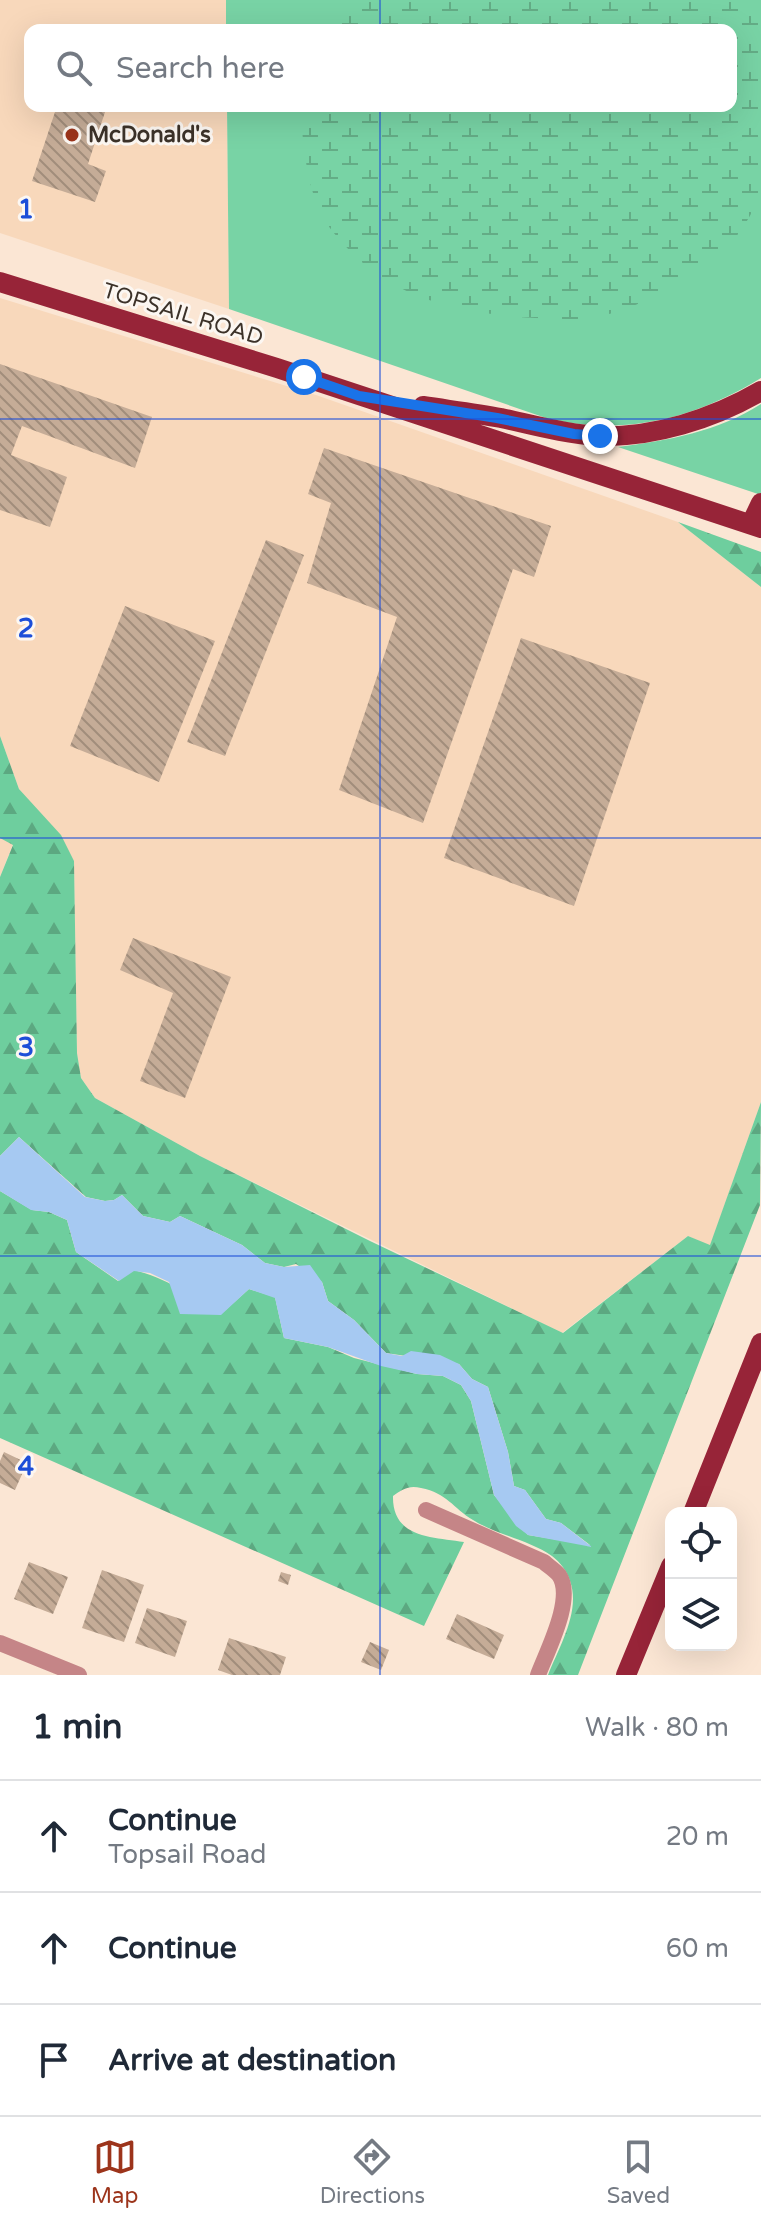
<!DOCTYPE html>
<html lang="en">
<head>
<meta charset="utf-8">
<style>
  :root { --surface:#fff; --page:#f6f6f7; --text:#1f2937; --muted:#747a83; --line:#e0e1e3; --accent:#9c341b }
  body { margin:0; font-family:"Varela Round",sans-serif; background:var(--page); color:var(--text) }
  .controls { position:absolute; right:24px; bottom:24px; display:grid; overflow:hidden; border-radius:16px; box-shadow:0 8px 32px #0002 }
  .controls button { width:72px; height:72px; display:grid; place-items:center; padding:0; border:0; border-bottom:2px solid var(--line); background:var(--surface); color:var(--text); font:40px sans-serif }
  .stop { position:absolute; width:24px; height:24px; margin:-18px; border:6px solid #1a73e8; border-radius:50%; background:#fff }
  .stop.end { background:#1a73e8; border-color:#fff; box-shadow:0 2px 8px #0008 }
  .list { margin:0; padding:0; list-style:none }
  h2 { display:flex; justify-content:space-between; align-items:center; height:104px; margin:0; padding:0 32px; font-size:34px }
  h2 small { font-size:26px; font-weight:400; color:var(--muted) }
  .list li { display:grid; grid-template-columns:52px 1fr auto; gap:24px; align-items:center; box-sizing:border-box; height:112px; padding:0 32px; border-top:2px solid var(--line) }
  .list b { display:block; font-size:30px; white-space:nowrap }
  .list p { margin:0; font-size:26px; white-space:nowrap; color:var(--muted) }
  .list em { font-size:26px; font-style:normal; color:var(--muted) }
  .icon { flex:none; width:44px; height:44px; fill:none; stroke:currentColor; stroke-width:2; stroke-linecap:round; stroke-linejoin:round }
  .map { position:relative; flex:none; width:761px; height:1675px; overflow:hidden }
  .search { position:absolute; background:var(--surface); box-shadow:0 8px 32px #0002; left:24px; right:24px; top:24px; height:88px; display:flex; align-items:center; gap:20px; box-sizing:border-box; padding:0 28px; border-radius:16px; color:var(--muted); font-size:30px }
  .sheet { height:440px; background:var(--surface) }
  nav { display:flex; justify-content:space-around; align-items:center; box-sizing:border-box; height:112px; border-top:2px solid var(--line); background:var(--surface); font-size:22px; color:var(--muted) }
  nav a { display:grid; justify-items:center; gap:4px }
  nav .on { color:var(--accent) }
  .map>svg:first-child { display:block }
  .built { fill:#f8d8bb }
  .green { fill:#78d3a5 }
  .forest { fill:url(#forest-firs) }
  .wetland { fill:url(#wetland-marsh) }
  .water { fill:#a6c9f2 }
  .building { fill:url(#building-back-hatch) }
  .lines { fill:none; stroke-linecap:round; stroke-linejoin:round }
  .minor { stroke:#c58587; stroke-width:16 }
  .primary { stroke:#972438; stroke-width:20 }
  .route { stroke:#1a73e8; stroke-width:10 }
  .grid { fill:none; stroke:#1d4ed8; stroke-width:2; stroke-opacity:0.55 }
  .poi-dot { fill:#9c341b; stroke:#fcf7f2; stroke-width:3 }
  .labels { text-anchor:middle; dominant-baseline:central; stroke-width:6; stroke-linejoin:round; paint-order:stroke }
  .poi-label { font-size:22px; font-weight:bold; fill:#3c3229; stroke:#fcf7f2; text-anchor:start }
  .street-label { font-size:22px; fill:#3c3229; stroke:#fcf7f2 }
  .grid-label { font-size:26px; text-anchor:middle; font-weight:bold; fill:#1d4ed8; stroke:#fcf7f2; stroke-width:6; stroke-linejoin:round; paint-order:stroke }
</style>
</head>
<body>
<div class="map">
<svg width="761" height="1675" viewBox="0 0 761 1675">
  <defs>
    <pattern id="forest-firs" width="22" height="20" patternUnits="userSpaceOnUse" patternTransform="scale(2)"><rect width="22" height="20" fill="#6ece9e"/><path d="M5 1l3.5 6h-7zM16 11l3.5 6h-7z" fill="#5ca881"/></pattern>
    <pattern id="wetland-marsh" width="20" height="14" patternUnits="userSpaceOnUse" patternTransform="scale(2)"><rect width="20" height="14" fill="#78d3a5"/><path d="M1 5h8M5 5V1M11 12h8M15 12V8" fill="none" stroke="#64ac86"/></pattern>
    <pattern id="building-back-hatch" width="6" height="6" patternUnits="userSpaceOnUse" patternTransform="scale(2)"><rect width="6" height="6" fill="#c5ac97"/><path d="M-1 5l2 2M0 0l6 6M5-1l2 2" fill="none" stroke="#a18d7b"/></pattern>
  </defs>
  <rect width="100%" height="100%" fill="#fbe6d4"/>
  <path class="built" d="M0,0h226v30h-196v76h197l2,203 -229,-76z
    M0,298l316,97 362,127 83,65v515l-51,144 -22,-10 -126,97 -362,-177 -105,-58 -14,-20 -4,-25 -3,-192 -55,-72 -19,-53z
    M0,838l13,6 -13,33z"/>
  <path class="green" d="M226,0h535v378c-67,41 -138,59 -215,40l-317,-109 -2,-203h504v-76h-505z
    M761,404v91l-143,-48c48,-6 102,-16 143,-43z"/>
  <path class="forest" d="M678,522l83,30v35z
    M0,736l19,53 42,46 13,26 3,192 4,25 14,20 105,58 170,85 193,92 125,-97 22,9 51,-143 -1,103 -182,470h-30c11,-28 33,-64 22,-94 -3,-10 -10,-19 -18,-25 -23,-16 -55,-21 -79,-36 -20,-12 -26,-27 -52,-32 -12,-3 -18,1 -28,8 -1,42 39,41 71,46l-40,84 -424,-188v-247l32,19 17,2 18,8 9,32 42,29 15,-11c33,7 60,27 87,45l29,-26 26,8 9,41 44,9 26,11 63,16 26,2 18,9 10,16 23,94 34,40 62,10 -29,-22 -15,-4 -21,-29 -11,-4 -6,-34 -20,-65 -16,-8 -13,-15 -73,-11 -32,-33 -26,-19 -6,-19 -26,-18 -12,3 -19,-4 -23,-18 -62,-29 -10,6 -27,-6 -21,-21 -8,5 -9,1 -19,-4 -67,-60 -19,19v-279l13,-32 -13,-7z"/>
  <path class="wetland" d="M356,0h405v194c-9,20 -21,41 -37,56 -32,30 -96,65 -140,69 -16,2 -33,-1 -49,-1 -68,-4 -135,-16 -184,-66 -10,-11 -20,-21 -27,-33 -18,-32 -21,-77 -24,-113h431v-76h-405l8,-12z"/>
  <path class="water" d="M19,1137l66,60 20,4 9,-1 8,-5 21,21 27,6 10,-6 62,29 23,18 19,4 26,-2 12,17 6,19 26,19 32,33 16,3 9,-5 29,4 19,9 13,15 16,8 20,65 6,34 11,4 21,29 15,4 31,24 -64,-12 -12,-9 -22,-31 -23,-94 -10,-16 -18,-9 -26,-2 -36,-8 -53,-19 -44,-9 -9,-40 -26,-9 -28,26 -41,-1 -11,-32 -19,-9 -16,-2 -15,10 -43,-29 -9,-32 -18,-8 -18,-2 -31,-19v-35z"/>
  <path class="building" d="M57,106h50l-19,58 18,7 -11,31 -63,-21z
    M0,364l152,53 -17,51 -113,-42 -11,29 56,22 -17,50 -50,-17z
    M324,448l227,78 -17,51 -21,-8 -90,254 -84,-33 58,-173 -90,-34 24,-80 -23,-9z
    M266,540l38,15 -79,201 -38,-14z
    M125,606l90,35 -56,141 -89,-36z
    M521,638l129,45 -76,223 -130,-48z
    M133,938l98,39 -46,121 -45,-17 33,-88 -53,-23z
    M4,1452l23,11 -12,27 -15,-7v-22z
    M29,1562l39,15 -15,37 -39,-15z
    M102,1570l42,15 -20,57 -42,-14z
    M281,1572l10,3 -3,10 -10,-4z
    M147,1608l40,13 -12,36 -40,-14z
    M457,1614l47,21 -10,24 -48,-20z
    M229,1638l57,19 -6,18h-48l-14,-5z
    M370,1642l19,8 -8,20 -20,-8z"/>
  <g class="lines">
    <path class="minor" d="M426,1510l118,52c4,4 11,8 15,13 16,23 -12,76 -21,100
      M0,1643l79,32"/>
    <path class="primary" d="M0,282l277,86 484,160
      M423,406c26,4 52,7 78,12 32,7 64,16 96,18 56,2 116,-17 164,-45
      M751,524l10,-21
      M693,1513l68,-170
      M626,1675l45,-109"/>
  </g>
  <g class="lines">
    <path class="route" d="M304,377l55,19 138,22 77,16 26,2"/>
  </g>
  <path class="grid" d="M380,0v30M380,106v1569M0,419h761M0,838h761M0,1256h761"/>
  <circle class="poi-dot" cx="72" cy="135" r="8"/>
  <g class="labels">
    <g class="poi-label">
      <text x="88" y="135">McDonald's</text>
    </g>
    <g class="street-label">
      <text transform="translate(183 314) rotate(17)">TOPSAIL ROAD</text>
    </g>
  </g>
  <g class="grid-label">
    <text x="26" y="218">1</text>
    <text x="26" y="637">2</text>
    <text x="26" y="1056">3</text>
    <text x="26" y="1475">4</text>
  </g>
</svg>
<div class="controls">
<button><svg class="icon" aria-label="locate" viewBox="0 0 24 24"><circle cx="12" cy="12" r="6"/><path d="M12 2v4M12 18v4M2 12h4M18 12h4"/></svg></button>
<button><svg class="icon" aria-label="layers" viewBox="0 0 24 24"><path d="M12 4l9 5-9 5-9-5zM3 14l9 5 9-5"/></svg></button>
</div>
<div class="stop" style="left:304px;top:377px"></div>
<div class="stop end" style="left:600px;top:436px"></div>
<div class="search"><svg class="icon" aria-label="search" viewBox="0 0 24 24"><circle cx="10" cy="10" r="6"/><path d="M15 15l6 6"/></svg>Search here</div>
</div>
<section class="sheet">
<h2>1 min<small>Walk · 80 m</small></h2>
<ul class="list">
<li><svg class="icon" aria-label="ahead" viewBox="0 0 24 24"><path d="M12 20V5M6 11l6-6 6 6"/></svg><div><b>Continue</b><p>Topsail Road</p></div><em>20 m</em></li>
<li><svg class="icon" aria-label="ahead" viewBox="0 0 24 24"><path d="M12 20V5M6 11l6-6 6 6"/></svg><div><b>Continue</b></div><em>60 m</em></li>
<li><svg class="icon" aria-label="arrive" viewBox="0 0 24 24"><path d="M6 21V4h12l-3 4 3 4H6"/></svg><div><b>Arrive at destination</b></div></li>
</ul>
</section>
<nav>
<a class="on"><svg class="icon" aria-label="map" viewBox="0 0 24 24"><path d="M3 6l6-2 6 2 6-2v14l-6 2-6-2-6 2zM9 4v14M15 6v14"/></svg>Map</a>
<a><svg class="icon" aria-label="directions" viewBox="0 0 24 24"><path d="M12 3l9 9-9 9-9-9zM9 14v-3h6M13 9l2 2-2 2"/></svg>Directions</a>
<a><svg class="icon" aria-label="saved" viewBox="0 0 24 24"><path d="M7 4h10v16l-5-4-5 4z"/></svg>Saved</a>
</nav>
</body>
</html>
